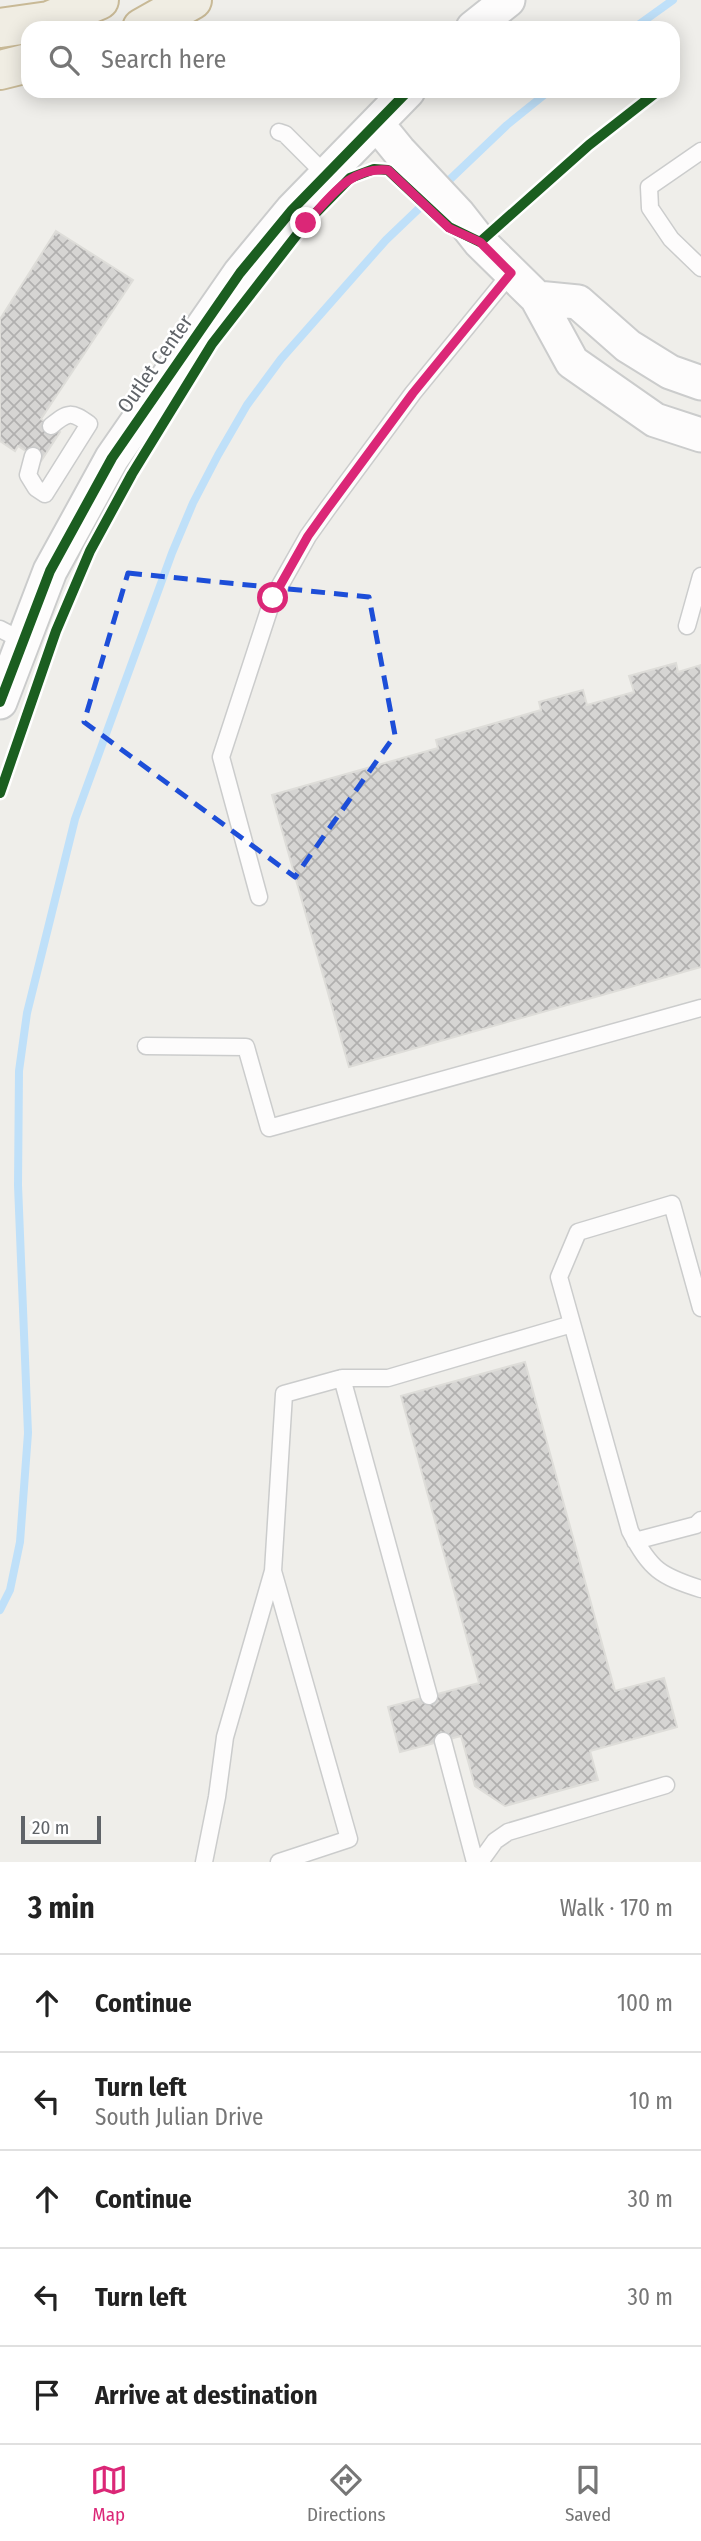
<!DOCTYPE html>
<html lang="en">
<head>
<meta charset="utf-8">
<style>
  :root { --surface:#fff; --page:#f2f2f2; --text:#222; --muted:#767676; --line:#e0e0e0; --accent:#db2777 }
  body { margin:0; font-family:"Fira Sans Condensed",sans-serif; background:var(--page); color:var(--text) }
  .scale { position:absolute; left:21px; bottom:18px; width:80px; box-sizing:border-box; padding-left:7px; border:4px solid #5f6368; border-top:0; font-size:19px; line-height:24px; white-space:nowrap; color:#5f6368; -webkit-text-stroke:5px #fff; paint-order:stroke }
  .stop { position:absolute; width:21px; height:21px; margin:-16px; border:5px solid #db2777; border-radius:50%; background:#fff }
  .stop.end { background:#db2777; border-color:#fff; box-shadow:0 2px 7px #0008 }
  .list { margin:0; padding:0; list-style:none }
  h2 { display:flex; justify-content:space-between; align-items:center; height:91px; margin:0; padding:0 28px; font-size:30px }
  h2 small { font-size:23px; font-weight:400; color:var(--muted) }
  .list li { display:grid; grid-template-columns:46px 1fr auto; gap:21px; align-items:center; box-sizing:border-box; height:98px; padding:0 28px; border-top:2px solid var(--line) }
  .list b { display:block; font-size:26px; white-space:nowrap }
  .list p { margin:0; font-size:23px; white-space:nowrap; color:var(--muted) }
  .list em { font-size:23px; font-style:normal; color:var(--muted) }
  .icon { flex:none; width:38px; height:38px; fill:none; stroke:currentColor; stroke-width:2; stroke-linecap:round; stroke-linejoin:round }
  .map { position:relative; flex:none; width:701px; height:1862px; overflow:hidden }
  .search { position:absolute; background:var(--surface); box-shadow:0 4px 18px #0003; left:21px; right:21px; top:21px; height:77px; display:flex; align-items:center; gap:18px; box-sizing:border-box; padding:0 24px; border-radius:21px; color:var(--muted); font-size:26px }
  .sheet { height:581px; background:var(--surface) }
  nav { display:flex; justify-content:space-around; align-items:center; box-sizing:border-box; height:98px; border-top:2px solid var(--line); background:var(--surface); font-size:19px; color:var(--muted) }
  nav a { display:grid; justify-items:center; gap:4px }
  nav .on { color:var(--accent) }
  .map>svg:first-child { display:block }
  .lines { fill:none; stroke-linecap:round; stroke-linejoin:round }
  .stream { stroke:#bfe0f9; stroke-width:8 }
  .building { fill:url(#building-cross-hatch); stroke:#deddd9; stroke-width:2 }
  .service-casing { stroke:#cbcccc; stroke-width:19 }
  .minor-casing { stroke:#cbcccc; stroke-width:37 }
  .motorway-casing { stroke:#c8b996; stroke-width:42 }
  .service { stroke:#fdfcfc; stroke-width:16 }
  .minor { stroke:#fdfcfc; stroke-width:33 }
  .motorway { stroke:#f0ede3; stroke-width:38 }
  .cycleway-casing { stroke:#fff; stroke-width:15 }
  .cycleway { stroke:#1b5e20; stroke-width:10 }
  .route { stroke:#db2777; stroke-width:9 }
  .marked { fill:none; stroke:#1d4ed8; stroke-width:5; stroke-dasharray:14 9; stroke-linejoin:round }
  .labels { text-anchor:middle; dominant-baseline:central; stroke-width:5; stroke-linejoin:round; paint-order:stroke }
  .street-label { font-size:21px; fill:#5f6368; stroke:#fff }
</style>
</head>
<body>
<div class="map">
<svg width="701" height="1862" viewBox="0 0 701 1862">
  <defs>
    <pattern id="building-cross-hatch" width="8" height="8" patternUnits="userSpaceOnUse" patternTransform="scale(1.75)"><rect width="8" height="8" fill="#d6d5d3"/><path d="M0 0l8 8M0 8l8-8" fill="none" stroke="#b1b0af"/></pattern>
  </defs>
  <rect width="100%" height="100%" fill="#efeeea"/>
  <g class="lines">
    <path class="stream" d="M634,28l39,-28
      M442,187l65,-62 42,-34
      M0,1610l10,-20 10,-48 8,-109 -10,-248 1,-114 8,-58 48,-194 97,-266 21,-50 25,-48 29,-50 34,-46 105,-119 46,-44"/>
  </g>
  <path class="building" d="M56,231l77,49 -92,139 19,13 -19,29 -23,-15 -3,5 -15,-10v-122z
    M676,663l2,9 23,-7v302l-352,100 -77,-272 166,-47 -2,-8 105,-30 -2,-8 44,-12 4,15 47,-13 -5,-16z
    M525,1362l90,329 49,-13 13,49 -87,24 8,29 -93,26 -30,-20 -14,-50 -61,16 -12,-45 91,-24 -78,-287z"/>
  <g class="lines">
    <defs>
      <path id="service" d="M279,132l6,2 41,41
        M701,151l-52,36 1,21 21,31 30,29
        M33,456l-5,19 8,13 9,6 44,-70c-18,-13 -21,-12 -38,2
        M687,626l14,-50
        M0,629l23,12
        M259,897l-38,-140 52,-159 35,-62 20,-28 85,-115 98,-120
        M146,1046l100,1 23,81 432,-120
        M701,1308l-29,-104 -94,28 -19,45 71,254c21,39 30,45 71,58
        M342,1378h46l184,-54
        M635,1541l61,-16 5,-5
        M273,1571l76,268 -70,23
        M443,1741l32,121
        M204,1862l13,-65 8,-60 48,-166 11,-177 58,-16 87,318
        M480,1862l15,-21 13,-9 158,-47"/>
      <path id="minor" d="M473,28l35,-28
        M377,124l22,27 59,63 22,28 57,56
        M701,383l-31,-11 -42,-26 -50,-44 -41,-4 35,64 83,58 46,15
        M0,702l50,-131 62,-113 128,-185 52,-63 116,-119"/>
      <path id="motorway" d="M0,28l49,-7 50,-21
        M142,28l50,-28
        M0,70l28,-7"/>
    </defs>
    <use href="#service" class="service-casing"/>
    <use href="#minor" class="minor-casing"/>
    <use href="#motorway" class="motorway-casing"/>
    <use href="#service" class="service"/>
    <use href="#minor" class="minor"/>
    <use href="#motorway" class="motorway"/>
    <defs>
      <path id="cycleway" d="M0,702l50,-131 62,-113 128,-185 52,-63 116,-119
        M0,793l56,-162 34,-80 42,-77 80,-130 94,-121 44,-45 24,-9 14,1 61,57 31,15 109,-97 69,-54"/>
    </defs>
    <use href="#cycleway" class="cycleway-casing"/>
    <use href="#cycleway" class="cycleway"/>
  </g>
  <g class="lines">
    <path class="route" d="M273,598l35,-62 20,-28 85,-115 98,-120 -31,-31 -31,-14 -61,-58c-38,-4 -58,28 -82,53"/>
  </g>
  <path class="marked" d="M128,573l241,24 26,138 -100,142 -211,-155z"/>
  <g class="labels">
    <g class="street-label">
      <text transform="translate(155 364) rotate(-55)">Outlet Center</text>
    </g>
  </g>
</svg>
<div class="scale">20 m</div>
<div class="stop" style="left:273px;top:598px"></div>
<div class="stop end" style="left:306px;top:223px"></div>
<div class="search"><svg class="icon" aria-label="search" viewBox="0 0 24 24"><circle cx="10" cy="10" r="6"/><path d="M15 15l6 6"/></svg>Search here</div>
</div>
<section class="sheet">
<h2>3 min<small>Walk · 170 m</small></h2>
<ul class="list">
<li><svg class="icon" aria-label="ahead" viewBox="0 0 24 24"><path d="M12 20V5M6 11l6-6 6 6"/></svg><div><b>Continue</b></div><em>100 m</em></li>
<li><svg class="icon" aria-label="left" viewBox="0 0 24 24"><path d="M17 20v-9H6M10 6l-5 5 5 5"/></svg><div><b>Turn left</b><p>South Julian Drive</p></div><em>10 m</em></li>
<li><svg class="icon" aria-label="ahead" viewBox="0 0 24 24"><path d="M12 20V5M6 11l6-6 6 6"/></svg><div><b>Continue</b></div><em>30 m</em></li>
<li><svg class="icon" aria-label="left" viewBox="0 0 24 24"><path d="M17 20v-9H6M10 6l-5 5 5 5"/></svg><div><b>Turn left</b></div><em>30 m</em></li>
<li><svg class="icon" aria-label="arrive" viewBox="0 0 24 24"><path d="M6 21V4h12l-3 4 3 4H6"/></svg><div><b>Arrive at destination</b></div></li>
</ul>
</section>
<nav>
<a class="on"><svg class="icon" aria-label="map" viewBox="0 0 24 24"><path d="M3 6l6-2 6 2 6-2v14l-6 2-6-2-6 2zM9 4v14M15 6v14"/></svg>Map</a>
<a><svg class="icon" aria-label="directions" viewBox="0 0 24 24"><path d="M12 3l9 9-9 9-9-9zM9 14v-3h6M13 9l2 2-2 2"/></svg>Directions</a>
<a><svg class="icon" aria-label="saved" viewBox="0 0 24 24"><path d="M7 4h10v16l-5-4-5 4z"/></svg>Saved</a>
</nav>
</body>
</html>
